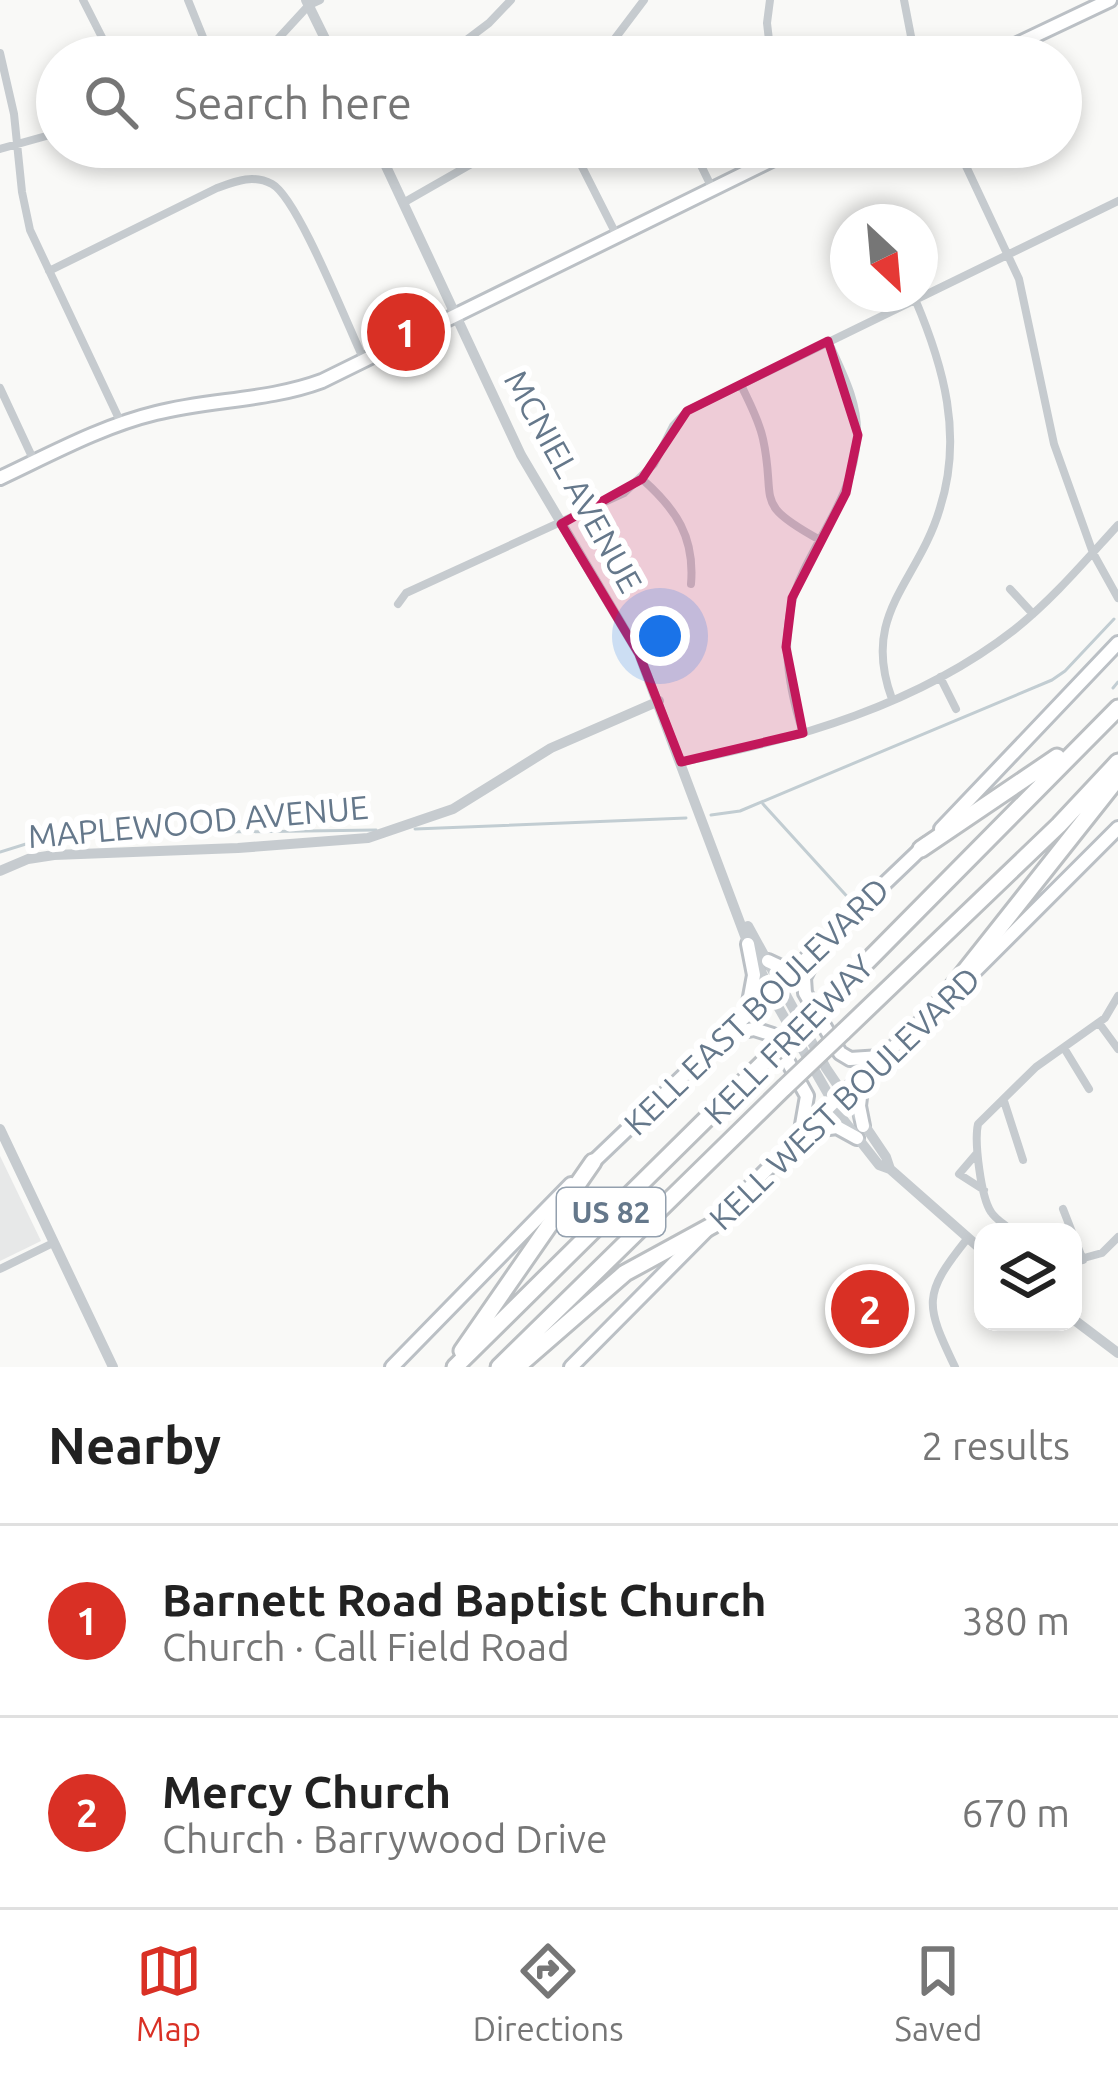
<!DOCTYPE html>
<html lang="en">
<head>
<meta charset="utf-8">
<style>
  :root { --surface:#fff; --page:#f2f2f2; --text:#222; --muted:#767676; --line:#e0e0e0; --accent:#d93025 }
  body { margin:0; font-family:Ubuntu,sans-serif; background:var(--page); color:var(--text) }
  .controls { position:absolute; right:36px; bottom:36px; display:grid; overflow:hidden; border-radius:24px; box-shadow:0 6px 18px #0003 }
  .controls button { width:108px; height:108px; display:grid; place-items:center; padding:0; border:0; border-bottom:3px solid var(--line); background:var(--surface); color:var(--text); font:60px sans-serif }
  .compass { position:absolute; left:830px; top:204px; width:108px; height:108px; border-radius:50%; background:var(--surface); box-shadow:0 6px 18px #0003; rotate:154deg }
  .you { position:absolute; left:660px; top:636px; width:42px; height:42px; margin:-30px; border:9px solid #fff; border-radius:50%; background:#1a73e8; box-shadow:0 0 0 18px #1a73e833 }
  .badge { display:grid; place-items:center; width:78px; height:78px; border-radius:50%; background:var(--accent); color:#fff; font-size:39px; font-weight:700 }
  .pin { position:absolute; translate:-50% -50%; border:6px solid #fff; box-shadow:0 3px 12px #0006 }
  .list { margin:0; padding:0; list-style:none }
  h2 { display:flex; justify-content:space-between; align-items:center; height:156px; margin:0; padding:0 48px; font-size:51px }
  h2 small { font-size:39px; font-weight:400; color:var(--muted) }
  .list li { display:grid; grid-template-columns:78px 1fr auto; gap:36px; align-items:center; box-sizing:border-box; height:192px; padding:0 48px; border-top:3px solid var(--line) }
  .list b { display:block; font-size:45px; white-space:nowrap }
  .list p { margin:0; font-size:39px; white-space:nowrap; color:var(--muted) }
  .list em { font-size:39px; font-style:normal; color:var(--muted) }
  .icon { flex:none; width:66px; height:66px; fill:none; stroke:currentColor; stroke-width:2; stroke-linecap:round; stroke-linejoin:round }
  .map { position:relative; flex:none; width:1118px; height:1367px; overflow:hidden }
  .search { position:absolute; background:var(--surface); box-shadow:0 6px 18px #0003; left:36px; right:36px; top:36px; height:132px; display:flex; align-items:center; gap:30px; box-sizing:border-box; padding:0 42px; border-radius:66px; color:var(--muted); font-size:45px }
  .sheet { height:540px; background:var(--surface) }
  nav { display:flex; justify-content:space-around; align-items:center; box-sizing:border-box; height:168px; border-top:3px solid var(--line); background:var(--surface); font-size:33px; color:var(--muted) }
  nav a { display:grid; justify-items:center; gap:6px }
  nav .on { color:var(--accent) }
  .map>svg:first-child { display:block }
  .built { fill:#e7e8e8 }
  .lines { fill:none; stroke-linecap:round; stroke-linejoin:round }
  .stream { stroke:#c2cdd2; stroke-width:3 }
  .secondary-casing { stroke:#bbc0c5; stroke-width:18 }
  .motorway-casing { stroke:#bbbfc2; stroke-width:21 }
  .minor { stroke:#c6cbcf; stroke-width:8 }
  .tertiary { stroke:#c6cbcf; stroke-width:10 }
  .secondary { stroke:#fff; stroke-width:12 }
  .motorway { stroke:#fff; stroke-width:15 }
  .motorway-bridge-casing { stroke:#bbbfc2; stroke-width:21; stroke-linecap:butt }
  .motorway-bridge { stroke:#fff; stroke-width:15 }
  .marked { fill:#c2185b; fill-opacity:0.2; stroke:#c2185b; stroke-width:9; stroke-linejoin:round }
  .labels { text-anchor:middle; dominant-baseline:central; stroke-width:12; stroke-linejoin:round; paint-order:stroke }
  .shield { fill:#fff; stroke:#93a0ae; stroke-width:3 }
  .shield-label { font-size:30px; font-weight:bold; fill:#65788b }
  .street-label { font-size:33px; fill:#65788b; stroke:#fff }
</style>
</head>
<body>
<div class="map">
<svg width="1118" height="1367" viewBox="0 0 1118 1367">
  <rect width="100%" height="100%" fill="#f9f9f7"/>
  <path class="built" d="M0,1156l41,85 -41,20z"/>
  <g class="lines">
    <path class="stream" d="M1113,688l5,-6
      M763,804l90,99
      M711,815l29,-4 312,-131 13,-9 49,-52
      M415,829l271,-11
      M153,833l223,-3
      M0,852l42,-13 98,-6"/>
    <defs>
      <path id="secondary" d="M990,57l120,-57
        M0,478c51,-24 102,-52 156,-65 55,-14 112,-12 166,-32l476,-234
        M941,829l177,-186
        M813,960l-9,18 1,15 35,60 10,6 31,-2
        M768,961l15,7 17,-3
        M962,984l156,-156
        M747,1013l7,-38 -6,-31
        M732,1033l22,-4 19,6 34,61 -7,40
        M862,1080l-3,26 4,20
        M806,1131l31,-4 20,11
        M590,1165l336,-321
        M392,1367l179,-183
        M571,1367l262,-264 105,-97"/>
      <path id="motorway" d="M921,849l136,-92
        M827,1002l291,-294
        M935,1009l183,-231
        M843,1032l216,-207 59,-63
        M462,1351l131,-189
        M455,1367l313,-309
        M499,1367l285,-279
        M517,1367l108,-94 88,-48"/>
    </defs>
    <use href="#secondary" class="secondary-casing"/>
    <use href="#motorway" class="motorway-casing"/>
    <path class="minor" d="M83,0l29,57
      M188,0l23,57
      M770,0l-3,23 4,34
      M904,0l11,57
      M617,36l24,21
      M0,53l14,61 8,78 8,38 91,193
      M244,57l31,-15 34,-37 11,-5
      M444,57l45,-34 22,-23
      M601,57l43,-57
      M572,147l45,89
      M692,147l20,41
      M957,147l62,132 35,165 39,109 25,45
      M0,149l57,-16
      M403,203l98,-56
      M49,271l168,-83c19,-7 36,-14 55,-4 26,14 76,143 92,176
      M741,385c8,17 18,35 22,54 14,64 -12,63 57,101
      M0,388l34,73
      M642,479c34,30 53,58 49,105
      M1010,589l23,25
      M398,604l8,-11 218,-100 30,-29 19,-38 14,-15 431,-210
      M940,677l16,32
      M892,699c-32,-86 26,-116 48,-191 23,-72 4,-141 -25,-209
      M803,733c-17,-53 -25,-109 0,-161 21,-45 52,-83 54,-135 2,-34 -15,-65 -29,-96
      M681,762c116,-22 238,-58 333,-132 38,-30 71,-69 104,-105
      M1099,1023l19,26
      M1064,1048l25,41
      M1004,1101l19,59
      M977,1153l-18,21 25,16
      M1063,1209l9,23
      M1013,1232c-7,-7 -17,-12 -22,-20 -10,-15 -17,-70 -13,-88l58,-57 69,-49 13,-22
      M1073,1235l10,25
      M1073,1261l29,-8 16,-16
      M0,1269l53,-26
      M955,1367c-30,-63 -33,-72 12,-128"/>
    <path class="tertiary" d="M306,0l28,57
      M377,147l144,308 118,199 109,290 28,59 66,115 37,47 11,4 93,82
      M0,871l28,-12 26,-4 184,-7 130,-10 85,-29 98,-61 108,-47
      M748,926l78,142 60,89 4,12
      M0,1129l113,238
      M1073,1319l45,34"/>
    <use href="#secondary" class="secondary"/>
    <use href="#motorway" class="motorway"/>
    <defs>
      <path id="motorway-bridge" d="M768,1058l59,-56
        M784,1088l59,-56"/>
    </defs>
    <use href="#motorway-bridge" class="motorway-bridge-casing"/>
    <use href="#motorway-bridge" class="motorway-bridge"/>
  </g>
  <path class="marked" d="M828,341l30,94 -12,58 -54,105 -6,49 17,86 -122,29 -42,-108 -78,-130 81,-45 45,-68z"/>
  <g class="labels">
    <rect class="shield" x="557" y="1188" width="108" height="48" rx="9"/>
    <g class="shield-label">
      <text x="611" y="1212">US 82</text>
    </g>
    <g class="street-label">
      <text transform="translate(574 481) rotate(61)">MCNIEL AVENUE</text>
      <text transform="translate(198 821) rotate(-5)">MAPLEWOOD AVENUE</text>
      <text transform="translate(756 1006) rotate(-44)">KELL EAST BOULEVARD</text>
      <text transform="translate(788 1039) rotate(-45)">KELL FREEWAY</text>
      <text transform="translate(844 1098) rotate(-44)">KELL WEST BOULEVARD</text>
    </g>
  </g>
</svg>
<div class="controls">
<button><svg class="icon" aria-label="layers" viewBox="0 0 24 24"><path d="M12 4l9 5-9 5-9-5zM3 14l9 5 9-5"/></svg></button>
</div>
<svg class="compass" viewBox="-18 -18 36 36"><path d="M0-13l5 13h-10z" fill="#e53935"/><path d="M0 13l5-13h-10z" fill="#767676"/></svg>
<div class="you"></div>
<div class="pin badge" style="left:406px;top:332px">1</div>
<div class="pin badge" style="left:870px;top:1309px">2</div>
<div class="search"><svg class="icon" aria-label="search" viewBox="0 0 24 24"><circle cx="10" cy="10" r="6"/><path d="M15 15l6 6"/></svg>Search here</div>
</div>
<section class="sheet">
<h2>Nearby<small>2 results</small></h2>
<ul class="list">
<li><span class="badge">1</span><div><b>Barnett Road Baptist Church</b><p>Church · Call Field Road</p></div><em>380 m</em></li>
<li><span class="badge">2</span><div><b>Mercy Church</b><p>Church · Barrywood Drive</p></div><em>670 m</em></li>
</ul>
</section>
<nav>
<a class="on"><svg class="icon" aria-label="map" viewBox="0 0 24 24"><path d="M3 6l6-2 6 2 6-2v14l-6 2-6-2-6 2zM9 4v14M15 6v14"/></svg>Map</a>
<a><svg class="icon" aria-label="directions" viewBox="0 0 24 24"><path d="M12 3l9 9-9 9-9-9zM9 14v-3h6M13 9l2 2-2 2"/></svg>Directions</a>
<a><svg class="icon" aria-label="saved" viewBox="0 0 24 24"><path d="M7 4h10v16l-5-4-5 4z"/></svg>Saved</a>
</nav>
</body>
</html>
